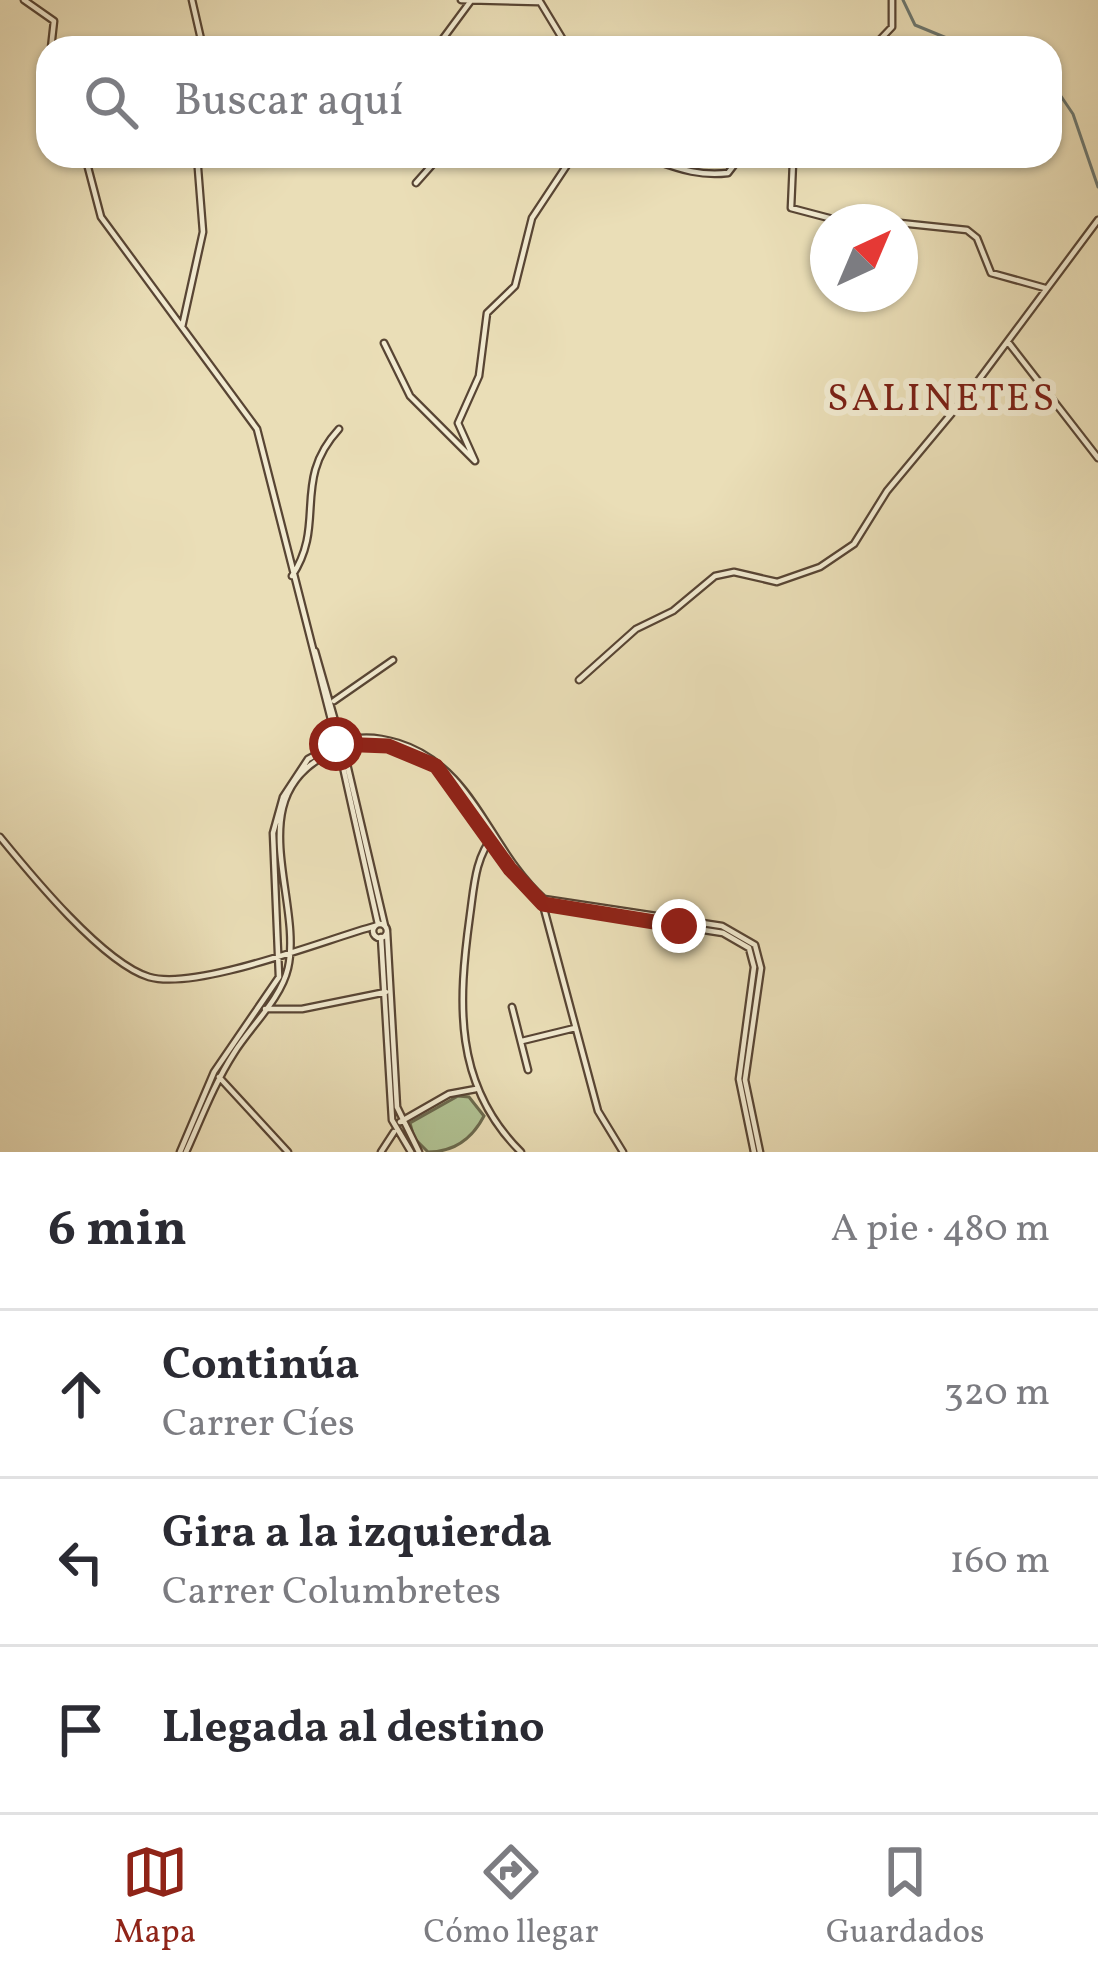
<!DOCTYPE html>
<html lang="es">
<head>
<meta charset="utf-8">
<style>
  :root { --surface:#fff; --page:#f7f7f7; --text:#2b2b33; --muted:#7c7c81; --line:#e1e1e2; --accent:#8f2418 }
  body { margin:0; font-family:Vollkorn,serif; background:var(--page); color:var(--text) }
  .compass { position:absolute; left:810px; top:204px; width:108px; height:108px; border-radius:50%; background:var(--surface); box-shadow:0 3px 9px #0004; rotate:44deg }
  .stop { position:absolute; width:36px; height:36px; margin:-27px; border:9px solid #8f2418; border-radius:50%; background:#fff }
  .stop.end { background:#8f2418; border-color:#fff; box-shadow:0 3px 12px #0008 }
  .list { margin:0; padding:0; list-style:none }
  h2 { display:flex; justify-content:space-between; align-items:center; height:156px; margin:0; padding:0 48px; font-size:51px }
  h2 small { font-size:39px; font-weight:400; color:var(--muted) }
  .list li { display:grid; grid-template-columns:78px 1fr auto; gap:36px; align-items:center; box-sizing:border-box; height:168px; padding:0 48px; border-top:3px solid var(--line) }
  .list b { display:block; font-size:45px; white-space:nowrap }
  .list p { margin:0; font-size:39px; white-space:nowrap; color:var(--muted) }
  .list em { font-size:39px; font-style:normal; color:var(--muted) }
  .icon { flex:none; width:66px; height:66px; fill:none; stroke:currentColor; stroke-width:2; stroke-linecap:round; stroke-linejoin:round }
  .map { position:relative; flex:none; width:1098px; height:1152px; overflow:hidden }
  .search { position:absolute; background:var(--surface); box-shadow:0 3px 9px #0004; left:36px; right:36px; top:36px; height:132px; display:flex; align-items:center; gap:30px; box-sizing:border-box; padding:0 42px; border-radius:36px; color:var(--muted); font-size:45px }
  .sheet { height:660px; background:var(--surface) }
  nav { display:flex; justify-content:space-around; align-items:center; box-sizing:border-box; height:168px; border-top:3px solid var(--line); background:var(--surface); font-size:33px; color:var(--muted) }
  nav a { display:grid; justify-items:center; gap:6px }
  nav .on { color:var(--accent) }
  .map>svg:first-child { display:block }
  .green { fill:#b1c293; stroke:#6c6a4e; stroke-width:3 }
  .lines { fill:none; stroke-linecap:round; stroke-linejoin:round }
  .stream { stroke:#6c7770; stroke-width:3 }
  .street-casing { stroke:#584534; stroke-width:9 }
  .street { stroke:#f1ead0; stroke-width:4.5 }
  .route { stroke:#8f2418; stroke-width:15 }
  .labels { text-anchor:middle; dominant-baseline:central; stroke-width:12; stroke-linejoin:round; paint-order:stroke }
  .neighbourhood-label { font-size:39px; letter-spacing:3px; fill:#7a1f14; stroke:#f1ead0 }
</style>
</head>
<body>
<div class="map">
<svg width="1098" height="1152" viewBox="0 0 1098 1152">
  <rect width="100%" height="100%" fill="#eadeb7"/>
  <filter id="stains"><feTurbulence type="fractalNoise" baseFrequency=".00167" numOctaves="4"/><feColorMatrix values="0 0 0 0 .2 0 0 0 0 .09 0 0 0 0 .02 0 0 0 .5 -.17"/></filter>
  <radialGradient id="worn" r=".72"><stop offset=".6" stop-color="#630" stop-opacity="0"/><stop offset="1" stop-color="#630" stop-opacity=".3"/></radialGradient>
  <path class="green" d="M458,1096l11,1 15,19c-12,23 -30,36 -56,36l-14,-14 -4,-15z"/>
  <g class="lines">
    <path class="stream" d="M903,0l12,25 56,23
      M989,48l11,-5 14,5
      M1050,80l23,34 25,73"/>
    <defs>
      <path id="street" d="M24,0l30,21 -3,27
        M192,0l11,48
        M461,0l77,2
        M539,0l29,48
        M436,48l34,-46
        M872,48l20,-21v-27
        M85,156l16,61 156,212 80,314
        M642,156c31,10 53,21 86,17l13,-17
        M785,156l8,6 -2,46 53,14
        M416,183l24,-27
        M900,223l67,7 10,8 14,35 54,15
        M182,327l21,-95 -6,-76
        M1008,342l90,116
        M384,343l26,53 65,65 -17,-38 21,-47 8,-63 28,-27 17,-68 41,-62
        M292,576c35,-53 -1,-95 47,-147
        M315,651l26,91
        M579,680l57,-51 37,-18 42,-35 19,-4 43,10 43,-15 34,-23 33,-53 85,-102 126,-169
        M334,701l59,-41
        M342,742c18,-7 37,-5 56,1 77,24 90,106 146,156
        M343,747l42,179
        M339,749l39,175
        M494,835c-19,22 -20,52 -24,80 -12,87 -17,170 51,237
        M0,837c31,38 103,126 149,140 48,14 175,-37 226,-51
        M544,899l178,27 33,19 6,23 -16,112 15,72
        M543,905l180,28 26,15 5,19 -15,112 15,73
        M543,905l55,206 25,41
        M373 931a7 7 0 1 1 14 0a7 7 0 1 1-14 0Z
        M387,932l10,175 22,45
        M381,937l11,183 19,32
        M512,1007l16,63
        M265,1009h37l84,-17
        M522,1041l53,-13
        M219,1077l69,75
        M400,1122l49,-28 27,-5
        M180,1152l34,-80 65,-95 -6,-144 10,-36 25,-38 28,-15
        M186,1152c15,-33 28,-68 48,-99 16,-26 47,-54 54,-85 16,-71 -55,-180 54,-220 29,-10 70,0 95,19 47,34 58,102 106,138
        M381,1152l13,-20"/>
    </defs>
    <use href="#street" class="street-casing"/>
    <use href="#street" class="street"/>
  </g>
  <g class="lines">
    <path class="route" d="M336,744l52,2 48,20 74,103 33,35 136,22"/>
  </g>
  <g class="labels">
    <g class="neighbourhood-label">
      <text x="942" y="400">SALINETES</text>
    </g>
  </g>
  <rect width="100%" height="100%" filter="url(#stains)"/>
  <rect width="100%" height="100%" fill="url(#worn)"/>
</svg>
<svg class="compass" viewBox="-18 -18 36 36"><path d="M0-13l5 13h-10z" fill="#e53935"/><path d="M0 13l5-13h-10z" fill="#7c7c81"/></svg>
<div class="stop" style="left:336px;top:744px"></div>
<div class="stop end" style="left:679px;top:926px"></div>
<div class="search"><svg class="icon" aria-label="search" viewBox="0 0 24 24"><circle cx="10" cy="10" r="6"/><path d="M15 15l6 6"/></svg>Buscar aquí</div>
</div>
<section class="sheet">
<h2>6 min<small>A pie · 480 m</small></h2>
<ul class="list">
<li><svg class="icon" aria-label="ahead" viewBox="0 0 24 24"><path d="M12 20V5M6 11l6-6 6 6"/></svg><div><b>Continúa</b><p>Carrer Cíes</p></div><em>320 m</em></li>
<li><svg class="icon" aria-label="left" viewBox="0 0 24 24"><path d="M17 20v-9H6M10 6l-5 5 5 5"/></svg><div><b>Gira a la izquierda</b><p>Carrer Columbretes</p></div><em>160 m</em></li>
<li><svg class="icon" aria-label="arrive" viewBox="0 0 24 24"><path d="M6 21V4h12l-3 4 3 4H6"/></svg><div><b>Llegada al destino</b></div></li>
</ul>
</section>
<nav>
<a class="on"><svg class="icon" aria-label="map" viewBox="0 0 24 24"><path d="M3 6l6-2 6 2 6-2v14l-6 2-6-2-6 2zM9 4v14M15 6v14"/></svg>Mapa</a>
<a><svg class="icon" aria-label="directions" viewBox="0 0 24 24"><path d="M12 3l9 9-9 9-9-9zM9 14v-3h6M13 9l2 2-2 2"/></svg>Cómo llegar</a>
<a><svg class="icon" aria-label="saved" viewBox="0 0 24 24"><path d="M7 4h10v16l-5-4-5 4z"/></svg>Guardados</a>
</nav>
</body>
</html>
